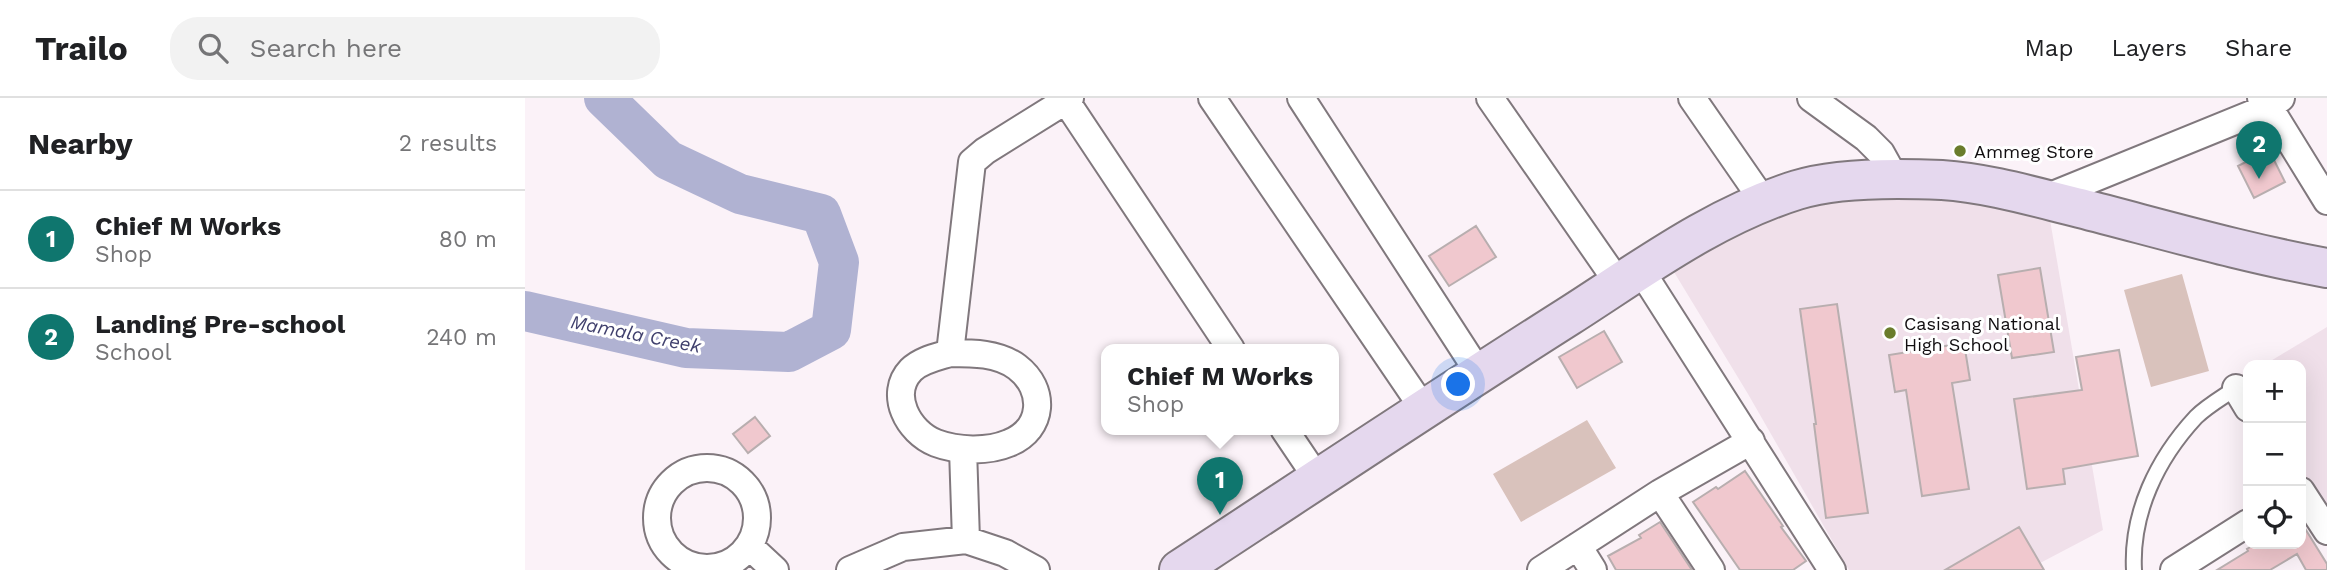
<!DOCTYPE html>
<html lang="en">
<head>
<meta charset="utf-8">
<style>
  :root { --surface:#fff; --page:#f2f2f2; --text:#202124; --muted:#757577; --line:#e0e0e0; --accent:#0f766e }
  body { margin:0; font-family:"Work Sans",sans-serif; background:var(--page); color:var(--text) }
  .controls { position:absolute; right:21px; bottom:21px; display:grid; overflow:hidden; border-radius:14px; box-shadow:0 7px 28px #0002 }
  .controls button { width:63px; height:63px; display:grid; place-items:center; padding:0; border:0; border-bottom:2px solid var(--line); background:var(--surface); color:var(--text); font:35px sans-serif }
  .you { position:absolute; left:934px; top:287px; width:24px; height:24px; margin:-18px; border:5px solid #fff; border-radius:50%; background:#1a73e8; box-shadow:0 0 0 10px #1a73e833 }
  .badge { display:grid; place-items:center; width:46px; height:46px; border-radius:50%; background:var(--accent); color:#fff; font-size:23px; font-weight:700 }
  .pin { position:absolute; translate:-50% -58px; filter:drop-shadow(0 2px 4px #0008) }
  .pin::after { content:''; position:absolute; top:37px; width:24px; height:21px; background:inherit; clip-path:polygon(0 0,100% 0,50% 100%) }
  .popup { position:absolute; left:576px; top:246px; width:238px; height:91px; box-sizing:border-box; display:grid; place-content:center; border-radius:14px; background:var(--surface); filter:drop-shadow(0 2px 5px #0005); font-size:23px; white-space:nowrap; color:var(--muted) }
  .popup b { font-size:26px; color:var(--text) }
  .popup::after { content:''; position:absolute; left:50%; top:100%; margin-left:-14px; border:14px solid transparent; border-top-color:var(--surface) }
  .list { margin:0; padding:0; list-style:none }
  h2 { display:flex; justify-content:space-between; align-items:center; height:91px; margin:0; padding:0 28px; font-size:30px }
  h2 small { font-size:23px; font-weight:400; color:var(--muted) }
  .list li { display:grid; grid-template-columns:46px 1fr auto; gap:21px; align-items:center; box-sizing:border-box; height:98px; padding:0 28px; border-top:2px solid var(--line) }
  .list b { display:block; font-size:26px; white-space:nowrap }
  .list p { margin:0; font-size:23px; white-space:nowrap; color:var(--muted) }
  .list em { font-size:23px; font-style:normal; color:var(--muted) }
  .icon { flex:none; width:38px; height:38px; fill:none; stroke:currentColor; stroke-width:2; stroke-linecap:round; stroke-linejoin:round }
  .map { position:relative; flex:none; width:1802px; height:472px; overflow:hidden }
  header { display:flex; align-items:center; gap:42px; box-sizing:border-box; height:98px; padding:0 35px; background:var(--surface); border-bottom:2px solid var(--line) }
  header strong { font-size:33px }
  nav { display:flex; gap:38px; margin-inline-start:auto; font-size:24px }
  .search { width:490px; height:63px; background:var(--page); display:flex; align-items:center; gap:18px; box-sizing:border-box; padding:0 24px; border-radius:28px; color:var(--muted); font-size:26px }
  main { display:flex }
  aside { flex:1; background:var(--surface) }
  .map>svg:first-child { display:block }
  .built { fill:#f0e0ea }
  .green { fill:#d9c2bc }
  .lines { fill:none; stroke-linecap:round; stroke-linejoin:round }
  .river { stroke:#b0b2d2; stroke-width:40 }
  .building { fill:#f0c8ce; stroke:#b8aeaf; stroke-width:2 }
  .service-casing { stroke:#80787d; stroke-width:18 }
  .minor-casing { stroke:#80787d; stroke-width:30 }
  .secondary-casing { stroke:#80787d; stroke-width:42 }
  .service { stroke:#fff; stroke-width:14 }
  .minor { stroke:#fff; stroke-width:26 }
  .secondary { stroke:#e5d8ee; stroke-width:38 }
  .poi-dot { fill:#6a7c2b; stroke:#fff; stroke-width:2.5 }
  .labels { text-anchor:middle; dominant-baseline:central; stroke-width:6; stroke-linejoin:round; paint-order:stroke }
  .poi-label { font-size:18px; fill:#110e10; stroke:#fff; text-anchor:start }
  .water-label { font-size:19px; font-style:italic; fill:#40406d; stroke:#fff }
</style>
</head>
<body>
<header>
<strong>Trailo</strong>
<div class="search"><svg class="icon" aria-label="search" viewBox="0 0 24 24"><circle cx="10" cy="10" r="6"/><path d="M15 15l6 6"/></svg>Search here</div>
<nav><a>Map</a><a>Layers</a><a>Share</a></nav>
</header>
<main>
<aside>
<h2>Nearby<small>2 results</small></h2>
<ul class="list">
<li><span class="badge">1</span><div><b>Chief M Works</b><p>Shop</p></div><em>80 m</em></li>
<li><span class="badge">2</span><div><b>Landing Pre-school</b><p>School</p></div><em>240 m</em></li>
</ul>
</aside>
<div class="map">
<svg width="1802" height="472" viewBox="0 0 1802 472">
  <rect width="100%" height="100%" fill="#fbf2f8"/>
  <path class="built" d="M1368,93l156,23 54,316 -76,40h-178l-101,-176 -74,-122 85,-59z
    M1802,229v184l-26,-41v-105h-37z"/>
  <path class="green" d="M1657,176l27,97 -58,16 -27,-97z
    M1062,322l29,48 -95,54 -28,-48z"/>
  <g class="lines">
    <path class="river" d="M0,213l161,37 103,4 42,-22 8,-68 -18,-48 -81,-20 -72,-34 -64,-62"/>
  </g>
  <path class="building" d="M1744,52l16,32 -31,16 -16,-32z
    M951,128l20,31 -47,29 -20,-30z
    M1515,170l14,84 -42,6 -14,-83z
    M1312,206l31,209 -42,5 -12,-94h2l-16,-115z
    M1079,233l18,31 -45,26 -18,-31z
    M1439,245l6,37 -18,3 17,106 -47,7 -16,-106 -11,2 -6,-37z
    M1594,252l19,106 -75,13 2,15 -38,5 -13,-90 68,-9 -6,-33z
    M230,319l15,19 -22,17 -15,-19z
    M1220,373l38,55 -2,1 25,34 -13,9h-53l-47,-68 23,-15 2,2z
    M1135,424l32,48h-76l-8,-14 33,-18 -2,-3z
    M1776,424l26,42v6h-21l-9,-16 -27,16h-53l31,-19 -1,-2 9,-5h45z
    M1494,429l25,43h-99z"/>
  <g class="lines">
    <defs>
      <path id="service" d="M1609,472c-3,-57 23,-111 62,-153 11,-11 27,-20 40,-29"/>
      <path id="minor" d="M687,0l211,310
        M776,0l178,275
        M965,0l129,186
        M1167,0l72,104
        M1286,0l55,40 15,15 15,27
        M1736,0l8,9 58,94
        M541,3l165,248
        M1518,101l226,-92 12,-9
        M1115,171l192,301
        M425,255c23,0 48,0 67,14 29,22 27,62 -8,76 -21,9 -52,8 -73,0 -28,-11 -48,-49 -25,-73 10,-10 26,-13 39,-17z
        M425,255l22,-191 13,-11 85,-53
        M1711,290l12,20
        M759,331l33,49
        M438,351l3,91
        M132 420a50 50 0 1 1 100 0a50 50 0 1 1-100 0Z
        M1776,393l26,40
        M1135,395l51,77
        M224,448l26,24
        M1053,448l15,24
        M325,472l53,-23 63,-7 39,13 31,17
        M1016,472l119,-77 91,-52
        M1649,472l74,-47"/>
      <path id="secondary" d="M654,472c130,-85 259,-171 390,-254 72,-46 144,-100 228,-126 41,-13 102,-12 145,-10 46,3 93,17 138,28 82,21 164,45 247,60"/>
    </defs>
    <use href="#service" class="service-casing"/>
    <use href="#minor" class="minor-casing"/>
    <use href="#secondary" class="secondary-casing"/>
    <use href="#service" class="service"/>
    <use href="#minor" class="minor"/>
    <use href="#secondary" class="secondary"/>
  </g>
  <g class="poi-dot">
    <circle cx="1435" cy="53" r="7"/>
    <circle cx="1365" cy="235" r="7"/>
  </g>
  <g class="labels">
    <g class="poi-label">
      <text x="1449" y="53">Ammeg Store</text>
      <text x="1379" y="225">Casisang National<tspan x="1379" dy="21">High School</tspan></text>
    </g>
    <g class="water-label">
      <text transform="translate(111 236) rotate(11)">Mamala Creek</text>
    </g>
  </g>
</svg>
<div class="controls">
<button>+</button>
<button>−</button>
<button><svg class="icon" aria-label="locate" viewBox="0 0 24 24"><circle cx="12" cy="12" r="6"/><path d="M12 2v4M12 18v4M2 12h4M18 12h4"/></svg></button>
</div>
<div class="you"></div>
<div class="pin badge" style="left:695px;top:417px">1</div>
<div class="popup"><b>Chief M Works</b>Shop</div>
<div class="pin badge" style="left:1734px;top:81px">2</div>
</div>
</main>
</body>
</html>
